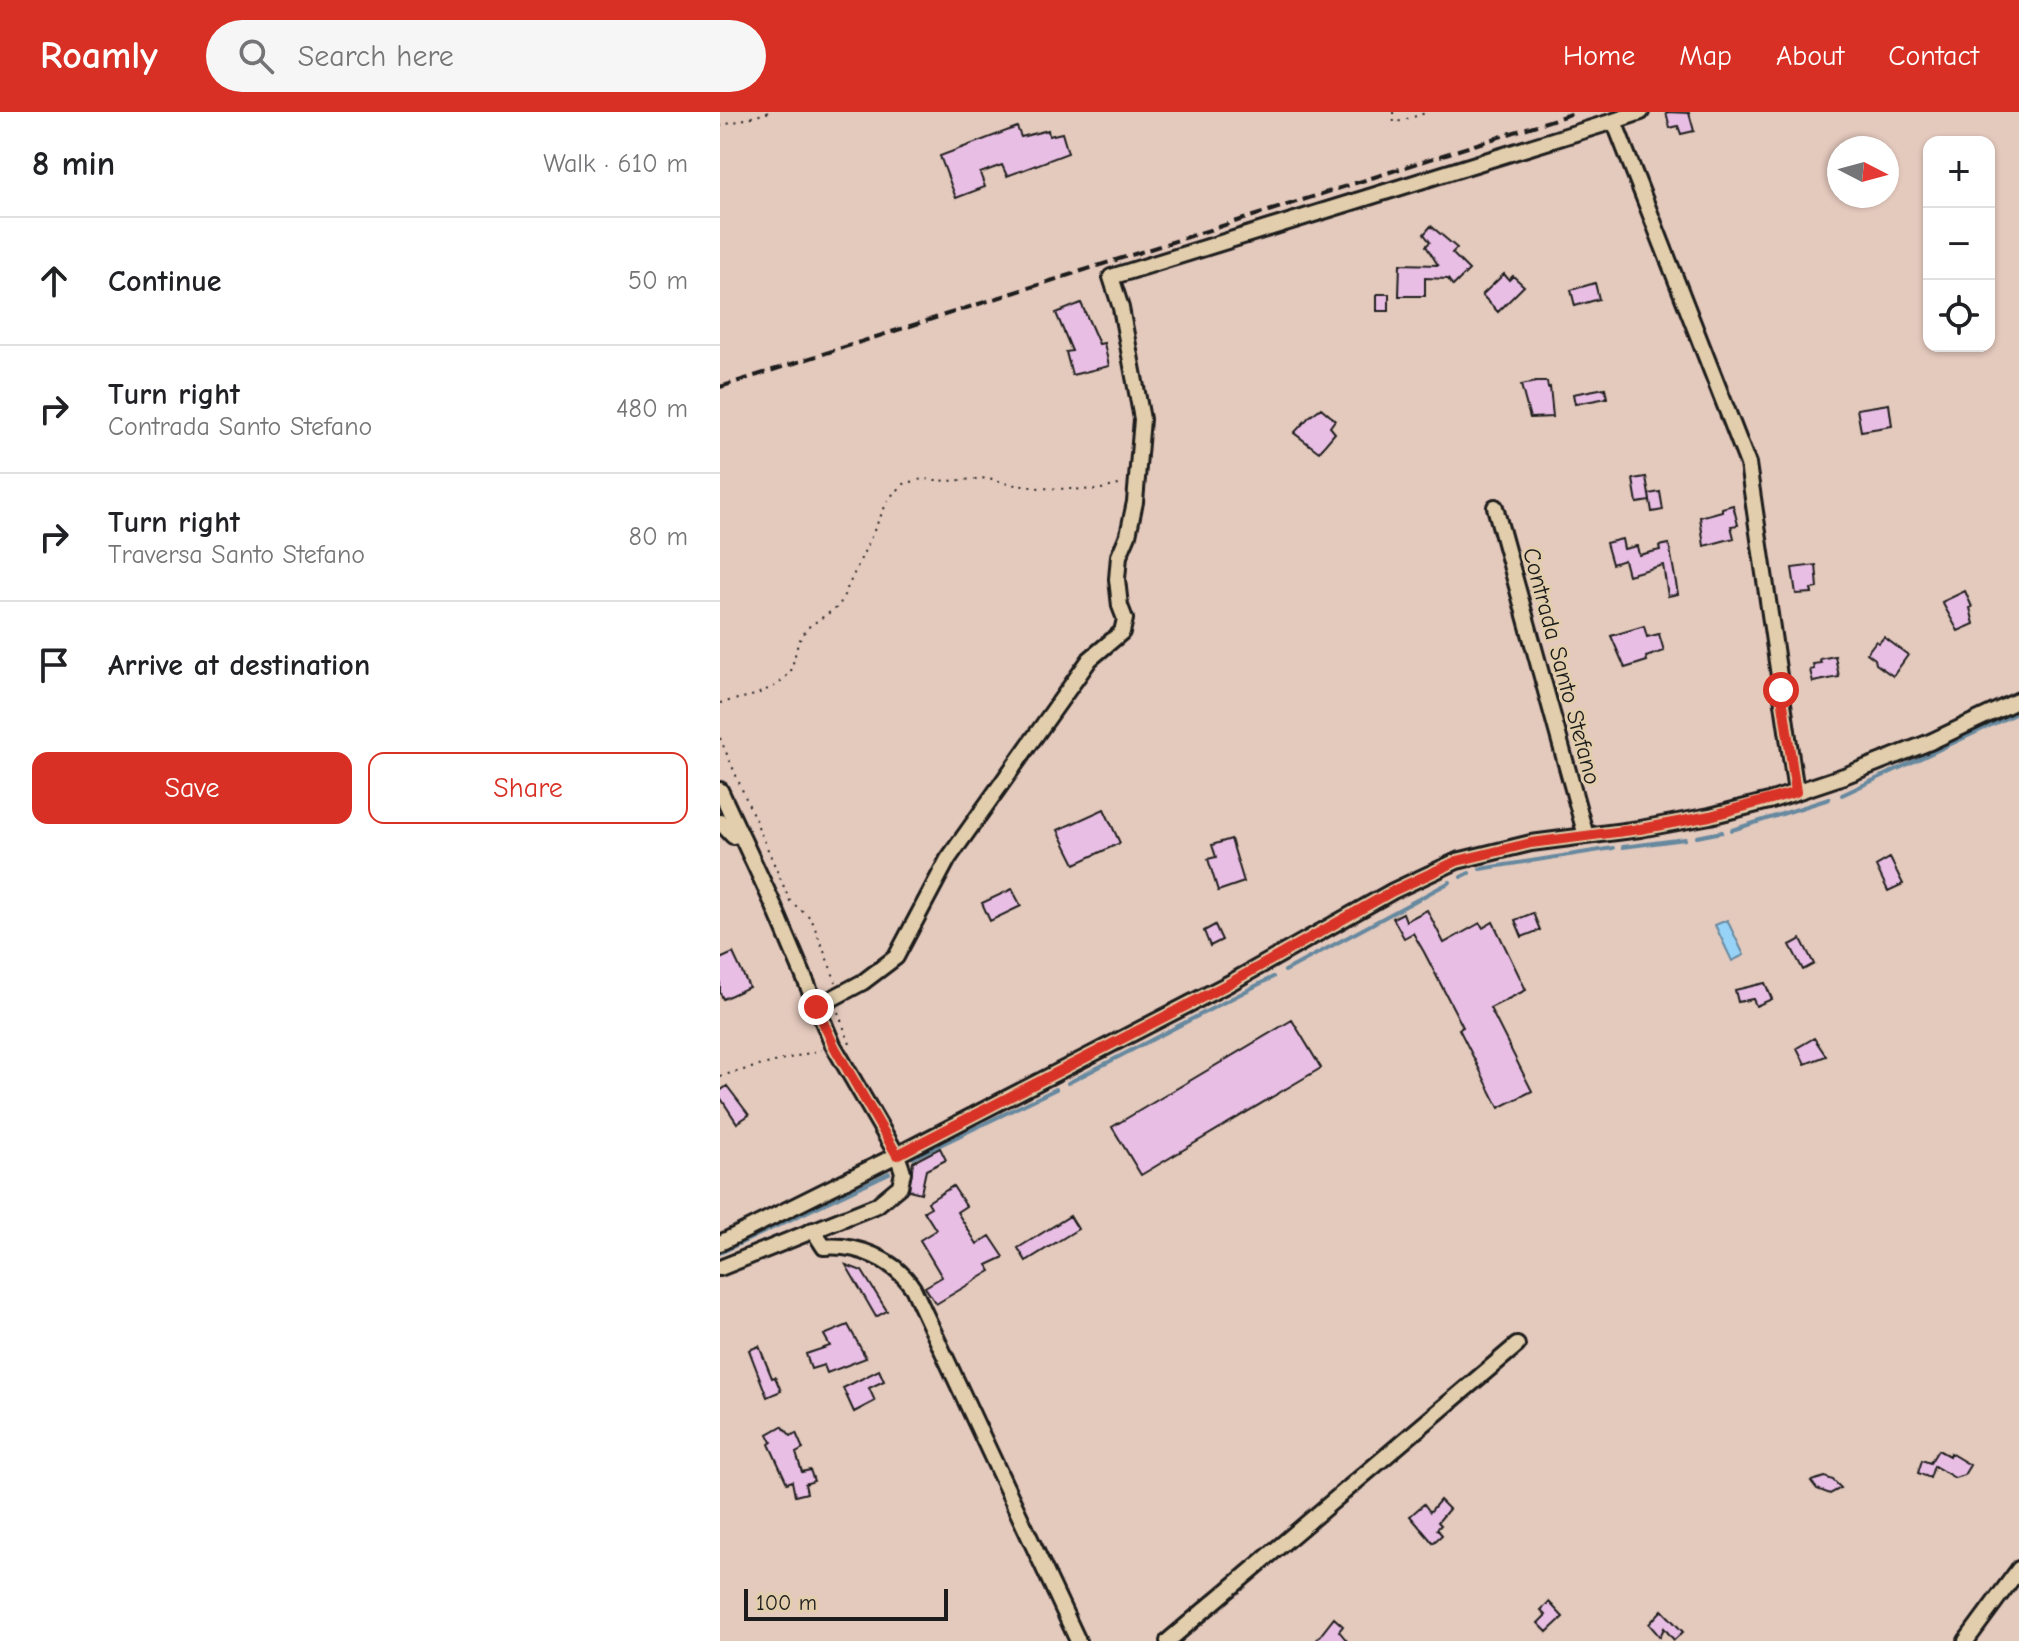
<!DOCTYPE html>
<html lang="en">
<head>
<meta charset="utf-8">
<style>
  :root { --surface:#fff; --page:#f6f6f6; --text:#202124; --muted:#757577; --line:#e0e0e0; --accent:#d93025 }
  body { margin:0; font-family:"Comic Neue",sans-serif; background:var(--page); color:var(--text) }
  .controls { position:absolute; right:24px; top:24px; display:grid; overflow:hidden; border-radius:16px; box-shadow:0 2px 6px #0004 }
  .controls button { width:72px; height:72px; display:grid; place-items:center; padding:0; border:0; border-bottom:2px solid var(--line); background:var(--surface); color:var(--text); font:40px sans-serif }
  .compass { position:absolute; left:1107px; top:24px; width:72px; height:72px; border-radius:50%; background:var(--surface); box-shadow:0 2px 6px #0004; rotate:96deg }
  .scale { position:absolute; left:24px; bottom:20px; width:204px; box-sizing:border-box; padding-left:8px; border:4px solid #1c1c1c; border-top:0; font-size:22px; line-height:28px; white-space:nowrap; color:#1c1c1c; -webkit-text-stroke:6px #e2ceac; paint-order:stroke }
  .stop { position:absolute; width:24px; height:24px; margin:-18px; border:6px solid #d93025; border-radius:50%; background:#fff }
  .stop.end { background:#d93025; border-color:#fff; box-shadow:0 2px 8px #0008 }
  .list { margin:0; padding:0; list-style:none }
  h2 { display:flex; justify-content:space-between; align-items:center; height:104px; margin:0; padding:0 32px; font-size:34px }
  h2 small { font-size:26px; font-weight:400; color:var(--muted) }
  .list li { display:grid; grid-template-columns:52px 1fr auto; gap:24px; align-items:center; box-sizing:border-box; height:128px; padding:0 32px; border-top:2px solid var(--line) }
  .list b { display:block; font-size:30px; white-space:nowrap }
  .list p { margin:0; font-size:26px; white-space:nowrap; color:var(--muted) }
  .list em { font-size:26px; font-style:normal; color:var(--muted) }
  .actions { display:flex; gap:16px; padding:24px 32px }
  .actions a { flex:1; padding:18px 0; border:2px solid var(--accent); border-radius:16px; text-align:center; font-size:28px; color:var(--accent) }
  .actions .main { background:var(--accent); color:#fff }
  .icon { flex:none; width:44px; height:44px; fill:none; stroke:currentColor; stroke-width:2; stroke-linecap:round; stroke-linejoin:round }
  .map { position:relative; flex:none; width:1299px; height:1529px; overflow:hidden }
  header { display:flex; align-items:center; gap:48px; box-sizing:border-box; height:112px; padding:0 40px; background:var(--accent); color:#fff }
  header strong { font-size:38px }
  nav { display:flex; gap:44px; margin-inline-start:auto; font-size:28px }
  .search { width:560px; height:72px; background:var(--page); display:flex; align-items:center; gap:20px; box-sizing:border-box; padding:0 28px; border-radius:44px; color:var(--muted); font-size:30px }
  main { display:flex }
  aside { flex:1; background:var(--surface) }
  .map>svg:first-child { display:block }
  .water { fill:#97d2f7; stroke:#66899f; stroke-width:2 }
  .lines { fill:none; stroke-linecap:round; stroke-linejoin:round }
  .stream { stroke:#66899f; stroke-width:4 }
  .building { fill:#e9bee4; stroke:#1c1c1c; stroke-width:2 }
  .minor-casing { stroke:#1c1c1c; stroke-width:20 }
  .path { stroke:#1c1c1c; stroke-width:2; stroke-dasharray:2 6; stroke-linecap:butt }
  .minor { stroke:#e2ceac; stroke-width:14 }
  .rail { stroke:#1c1c1c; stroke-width:4; stroke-dasharray:12 6; stroke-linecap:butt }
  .route { stroke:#d93025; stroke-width:10 }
  .labels { text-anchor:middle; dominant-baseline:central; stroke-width:6; stroke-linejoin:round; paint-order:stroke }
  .street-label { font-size:24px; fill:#1c1c1c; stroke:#e2ceac }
</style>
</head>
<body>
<header>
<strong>Roamly</strong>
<div class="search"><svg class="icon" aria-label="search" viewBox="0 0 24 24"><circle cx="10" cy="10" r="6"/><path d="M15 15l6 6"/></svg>Search here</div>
<nav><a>Home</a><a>Map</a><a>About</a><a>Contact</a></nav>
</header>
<main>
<aside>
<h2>8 min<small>Walk · 610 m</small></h2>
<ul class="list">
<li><svg class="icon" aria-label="ahead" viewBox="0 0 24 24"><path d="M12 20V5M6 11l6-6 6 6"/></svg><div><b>Continue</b></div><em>50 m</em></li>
<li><svg class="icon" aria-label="right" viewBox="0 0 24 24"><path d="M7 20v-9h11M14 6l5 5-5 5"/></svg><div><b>Turn right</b><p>Contrada Santo Stefano</p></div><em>480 m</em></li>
<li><svg class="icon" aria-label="right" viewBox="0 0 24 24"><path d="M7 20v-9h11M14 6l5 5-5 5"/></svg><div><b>Turn right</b><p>Traversa Santo Stefano</p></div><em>80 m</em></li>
<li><svg class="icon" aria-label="arrive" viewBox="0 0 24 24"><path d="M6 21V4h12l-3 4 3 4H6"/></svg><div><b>Arrive at destination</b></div></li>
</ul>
<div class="actions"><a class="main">Save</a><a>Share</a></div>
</aside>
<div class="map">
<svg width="1299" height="1529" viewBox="0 0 1299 1529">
  <rect width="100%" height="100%" fill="#e4c9bd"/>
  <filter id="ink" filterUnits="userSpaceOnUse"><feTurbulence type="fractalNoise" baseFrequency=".0125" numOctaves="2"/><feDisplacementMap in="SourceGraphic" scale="16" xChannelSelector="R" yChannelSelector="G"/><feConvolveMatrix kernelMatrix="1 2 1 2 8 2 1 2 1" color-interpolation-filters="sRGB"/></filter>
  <g filter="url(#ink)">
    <path class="water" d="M1007,808l17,35 -12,6 -17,-36z"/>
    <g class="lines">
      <path class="stream" d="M1122,683l177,-83
        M1012,718l97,-31
        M977,725l25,-5
        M903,735l62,-8
        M760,757l133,-21
        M741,765l8,-4
        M565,859l165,-89
        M348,971l205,-106
        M193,1046l143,-69
        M0,1141l169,-80"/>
    </g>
    <path class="building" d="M946,0l23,1 5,18 -13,3 -3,-8 -8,2z
      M297,15l4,10 27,-7 1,6 13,-3 6,20 -61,23 -5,-11 -22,8 5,14 -29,11 -16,-42z
      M711,114l26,22 -5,5 17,17 -16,16 -5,-7 -23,-1v18h-26l1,-32 38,1 -12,-19 4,-4 -6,-8z
      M784,162l5,6 4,-4 11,10 -26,26 -16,-17z
      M875,171l4,16 -24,7 -4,-16z
      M657,182h12v17h-12z
      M361,191l18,41 5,-1 5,23 -37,9 -6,-23 6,-1 -16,-38z
      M816,270h11l1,6 2,-1 3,30 -23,1 -9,-33z
      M885,276l2,10 -32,6 -2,-10z
      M1169,292l3,22 -31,5 -4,-22z
      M601,296l14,12 -5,7 5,6 -16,19 -25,-19 15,-16z
      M926,365l4,24 -13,2 -4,-24z
      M940,380l3,18 -11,2 -3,-18z
      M1013,393l5,20 -7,1 3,12 -30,8 -4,-29 22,-6v-3z
      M902,427l2,10 13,-3 2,9 21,-5 -1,-4 10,-2 9,50 -10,2 -5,-31 -35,10 -4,-15 -12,4 -6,-21z
      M1096,453l2,23 -7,1 1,4 -16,1 -4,-26z
      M1245,479l7,16 -2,1 4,16 -16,7 -16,-29z
      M924,514l3,11 12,-3 5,17 -18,6 1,4 -22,7 -14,-32z
      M1164,525l24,18 -15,21 -17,-12 -1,-5 -8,-6 9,-12 3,2z
      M1115,544l4,21 -26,5 -3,-12 4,-1 -1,-5 8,-1 -1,-4z
      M384,697l16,34 -45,21 -17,-34z
      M511,727l13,43 -26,9 -10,-32 8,-2 -4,-12z
      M1170,746l13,26 -15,7 -12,-25z
      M292,777l9,17 -31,15 -8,-18z
      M707,798l17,33 36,-20 3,5 10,-6 33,68 -36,18 42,83 -33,17 -40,-79 4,-2 -39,-75 -11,-19 -9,5 -11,-20 10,-5 3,8z
      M813,801l7,17 -18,7 -7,-17z
      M495,813l7,15 -12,6 -6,-15z
      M1081,827l13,25 -11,6 -13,-25z
      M13,841l16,34 -26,12 -3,-6v-34z
      M1045,871l7,16 -16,7 -3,-7 -15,3 -3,-12z
      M572,908l29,48 -180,107 -29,-48z
      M1094,926l12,18 -21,8 -8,-16z
      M7,974l22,29 -12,8 -17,-26v-6z
      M220,1036l6,12 -20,10 -5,23 -12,-3 4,-28z
      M233,1074l13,20 -9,6 20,32 13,-8 14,21 -17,8 4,6 -55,33 -11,-17 17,-10 -22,-37 16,-10 -12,-19 7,-4 -3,-5z
      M350,1104l8,13 -52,32 -8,-13z
      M126,1153l16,6 25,40 -11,6z
      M128,1213l18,33 -39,15 -3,-8 -13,4 -5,-15 24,-8 -6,-11z
      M39,1234l13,32 3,-1 6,14 -14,6 -18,-47z
      M159,1258l5,11 -15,7 6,13 -21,11 -11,-24z
      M62,1314l9,10 5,-3 7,16 -7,4 6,19 8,-2 4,11 -9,3 2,9 -12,3 -3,-15 -5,2 -18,-39 3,-2 -4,-8z
      M1218,1338l11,6 1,-3 20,12 -6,10 -9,3 -21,-12 -4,12 -12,-5 4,-13 8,3z
      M1105,1365l8,3 8,8 -11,6 -13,-5 -6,-8z
      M720,1388l9,9 -11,13 3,3 -4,4 5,6 -9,8 -23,-27 14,-12 6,8z
      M829,1490l14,15 -16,15 -9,-9 8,-8 -5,-5z
      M942,1498l21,22 -9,8 -10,-12 -4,9 -11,-13z
      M614,1506l9,8 -4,5 8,10h-31z"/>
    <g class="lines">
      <defs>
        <path id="minor" d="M894,9l27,-9
          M775,395l91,329
          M0,678l53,114 60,141 64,110 6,17 -3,14 -23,19 -157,63
          M0,710l13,14 8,-2
          M96,895l47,-25 33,-25 52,-98 142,-200 32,-27 3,-13 -5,-13 -3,-27 2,-23 9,-21 7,-33 7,-83 -21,-111 -10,-31 503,-156 134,343 48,328
          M93,1118l11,17c33,-3 70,12 89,41l165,353
          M0,1131l177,-88 331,-171 165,-93 64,-30 74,-18 109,-14 70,-13 59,-15 75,-25 86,-34 89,-42
          M448,1529l349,-296
          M1246,1529l53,-72"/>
      </defs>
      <use href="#minor" class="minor-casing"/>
      <path class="path" d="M673,0l1,11 35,-11
        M0,14l50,-14
        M0,591l35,-8 24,-11 12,-13 7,-28 9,-15 32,-22 50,-108 15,-14 18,-5 26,2 41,-3 19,6 32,4 57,2 26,-6
        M0,626l70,163 21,17 25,64
        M118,900l12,32
        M0,964l101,-26"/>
      <use href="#minor" class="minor"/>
      <path class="rail" d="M0,275l857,-275"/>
    </g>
  </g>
  <g class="lines" filter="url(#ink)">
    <path class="route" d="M96,895l19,41 62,107 331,-171 165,-93 64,-30 74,-18 109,-14 70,-13 86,-24 -15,-102"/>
  </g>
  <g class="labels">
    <g class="street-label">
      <text transform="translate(842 554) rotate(75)">Contrada Santo Stefano</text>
    </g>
  </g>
</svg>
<div class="controls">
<button>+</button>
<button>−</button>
<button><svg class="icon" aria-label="locate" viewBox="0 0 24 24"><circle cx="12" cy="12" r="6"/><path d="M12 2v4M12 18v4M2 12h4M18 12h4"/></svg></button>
</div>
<svg class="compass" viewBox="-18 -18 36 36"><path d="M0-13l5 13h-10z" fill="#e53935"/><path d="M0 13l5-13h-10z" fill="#757577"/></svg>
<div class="scale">100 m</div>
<div class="stop" style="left:1061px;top:578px"></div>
<div class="stop end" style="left:96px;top:895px"></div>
</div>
</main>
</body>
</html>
